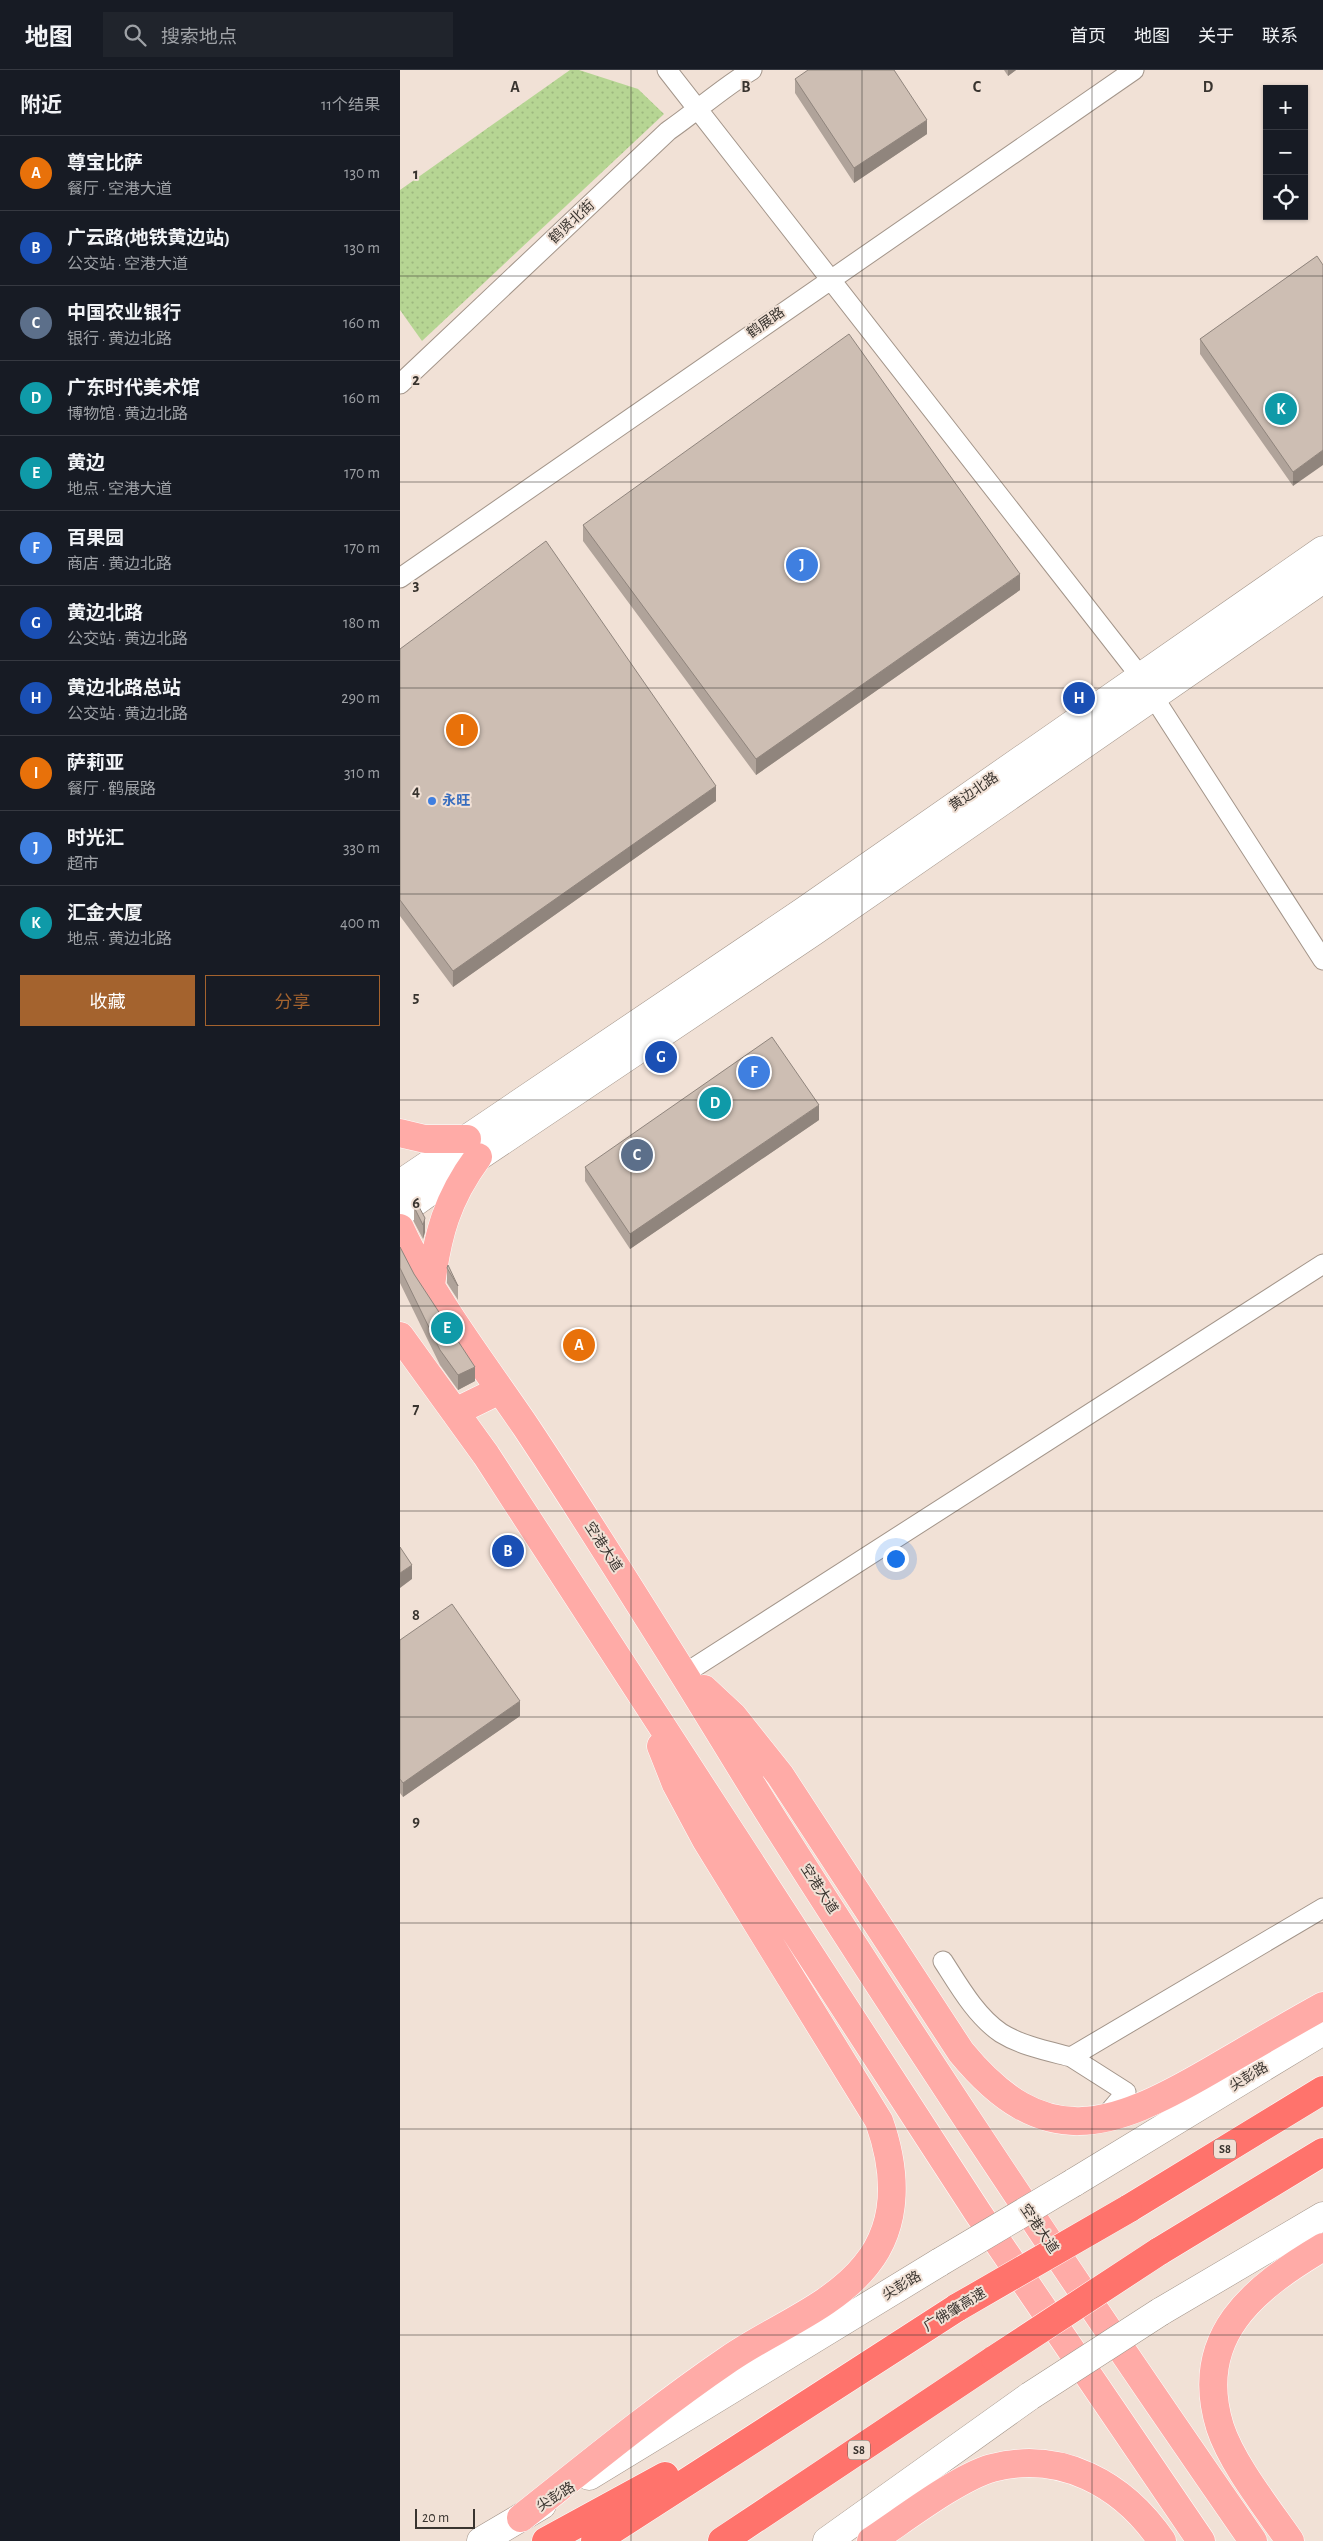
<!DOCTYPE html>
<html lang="zh">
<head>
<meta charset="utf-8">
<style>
  :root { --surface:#171b24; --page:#20242c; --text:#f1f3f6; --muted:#9ea1a6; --line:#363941; --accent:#a4632e }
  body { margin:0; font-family:"Alegreya Sans","Noto Sans SC",sans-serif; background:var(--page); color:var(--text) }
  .controls { position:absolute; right:15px; top:15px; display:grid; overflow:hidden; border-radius:0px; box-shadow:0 1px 4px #0004 }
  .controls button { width:45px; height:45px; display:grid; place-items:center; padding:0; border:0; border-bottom:1px solid var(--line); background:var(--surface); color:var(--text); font:25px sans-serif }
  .scale { position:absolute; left:15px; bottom:12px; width:60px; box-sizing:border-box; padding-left:5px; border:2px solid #39342f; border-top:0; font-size:14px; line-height:18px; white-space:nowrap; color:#39342f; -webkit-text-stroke:4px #f1e1d6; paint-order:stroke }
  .you { position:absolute; left:495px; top:1488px; width:18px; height:18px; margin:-12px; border:4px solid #fff; border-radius:50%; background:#1a73e8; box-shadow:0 0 0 8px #1a73e833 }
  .badge { display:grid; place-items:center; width:32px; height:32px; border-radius:50%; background:var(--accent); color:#fff; font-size:16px; font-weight:700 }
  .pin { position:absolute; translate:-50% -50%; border:2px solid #fff; box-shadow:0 1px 5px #0006 }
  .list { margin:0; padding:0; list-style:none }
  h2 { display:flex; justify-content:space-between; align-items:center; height:65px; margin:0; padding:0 20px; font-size:21px }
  h2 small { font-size:16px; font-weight:400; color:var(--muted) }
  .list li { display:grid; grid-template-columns:32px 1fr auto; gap:15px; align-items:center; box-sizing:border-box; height:75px; padding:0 20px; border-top:1px solid var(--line) }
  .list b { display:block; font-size:19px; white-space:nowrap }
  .list p { margin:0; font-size:16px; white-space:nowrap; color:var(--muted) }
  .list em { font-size:16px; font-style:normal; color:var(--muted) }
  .actions { display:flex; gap:10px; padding:15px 20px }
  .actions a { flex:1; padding:11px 0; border:1px solid var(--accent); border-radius:0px; text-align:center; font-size:18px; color:var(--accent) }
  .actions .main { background:var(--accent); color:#fff }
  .icon { flex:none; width:28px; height:28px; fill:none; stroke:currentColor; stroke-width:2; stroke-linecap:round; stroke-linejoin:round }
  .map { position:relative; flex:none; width:923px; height:2471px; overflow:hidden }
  header { display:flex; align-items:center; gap:30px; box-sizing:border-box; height:70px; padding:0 25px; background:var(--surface); border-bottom:1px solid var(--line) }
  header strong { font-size:24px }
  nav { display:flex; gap:28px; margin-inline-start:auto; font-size:18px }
  .search { width:350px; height:45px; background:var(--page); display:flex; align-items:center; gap:12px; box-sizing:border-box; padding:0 18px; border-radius:0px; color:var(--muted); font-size:19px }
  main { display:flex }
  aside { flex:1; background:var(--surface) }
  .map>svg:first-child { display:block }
  .grass { fill:url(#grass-dots) }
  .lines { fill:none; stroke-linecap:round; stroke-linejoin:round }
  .street-casing { stroke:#a3958a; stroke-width:21 }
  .secondary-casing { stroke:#a3958a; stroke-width:29 }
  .primary-casing { stroke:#fff; stroke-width:29 }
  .highway-casing { stroke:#fff; stroke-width:29 }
  .street { stroke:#fff; stroke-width:19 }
  .secondary { stroke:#fff; stroke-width:28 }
  .primary { stroke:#ffaba7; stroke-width:28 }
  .highway { stroke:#ff736c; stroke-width:28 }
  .secondary-bridge-casing { stroke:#a3958a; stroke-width:29; stroke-linecap:butt }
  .highway-bridge-casing { stroke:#fff; stroke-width:29; stroke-linecap:butt }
  .secondary-bridge { stroke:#fff; stroke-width:28 }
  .highway-bridge { stroke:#ff736c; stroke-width:28 }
  .wall { fill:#b0a39a }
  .shaded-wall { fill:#90857d }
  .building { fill:#cdbeb3; stroke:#90857d }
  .grid { fill:none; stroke:#39342f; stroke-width:1; stroke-opacity:0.55 }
  .shop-dot { fill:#3f7fe0; stroke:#f1e1d6; stroke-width:2 }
  .labels { text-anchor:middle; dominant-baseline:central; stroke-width:4; stroke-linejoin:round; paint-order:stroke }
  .shield { fill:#f1e1d6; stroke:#706861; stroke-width:1 }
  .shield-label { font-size:12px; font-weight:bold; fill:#39342f }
  .street-label { font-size:14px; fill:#39342f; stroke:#f1e1d6 }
  .shop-label { font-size:14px; font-weight:bold; fill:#366cbe; stroke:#f1e1d6; text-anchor:start }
  .grid-label { font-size:16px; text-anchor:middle; font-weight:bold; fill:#39342f; stroke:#f1e1d6; stroke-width:4; stroke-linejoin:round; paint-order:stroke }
</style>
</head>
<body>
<header>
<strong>地图</strong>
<div class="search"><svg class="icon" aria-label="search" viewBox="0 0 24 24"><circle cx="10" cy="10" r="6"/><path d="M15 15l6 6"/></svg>搜索地点</div>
<nav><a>首页</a><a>地图</a><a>关于</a><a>联系</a></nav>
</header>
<main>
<aside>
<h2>附近<small>11个结果</small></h2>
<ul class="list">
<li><span class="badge" style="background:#e8710a">A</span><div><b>尊宝比萨</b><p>餐厅 · 空港大道</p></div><em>130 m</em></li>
<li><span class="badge" style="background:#1a4fb4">B</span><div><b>广云路(地铁黄边站)</b><p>公交站 · 空港大道</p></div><em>130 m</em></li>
<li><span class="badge" style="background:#5c6f8a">C</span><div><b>中国农业银行</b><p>银行 · 黄边北路</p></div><em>160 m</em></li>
<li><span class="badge" style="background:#0f9aa8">D</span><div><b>广东时代美术馆</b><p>博物馆 · 黄边北路</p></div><em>160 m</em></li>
<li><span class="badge" style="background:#0f9aa8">E</span><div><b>黄边</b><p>地点 · 空港大道</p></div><em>170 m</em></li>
<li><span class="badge" style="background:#3f7fe0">F</span><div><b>百果园</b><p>商店 · 黄边北路</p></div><em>170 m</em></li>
<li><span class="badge" style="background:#1a4fb4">G</span><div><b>黄边北路</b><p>公交站 · 黄边北路</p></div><em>180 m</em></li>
<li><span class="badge" style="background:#1a4fb4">H</span><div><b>黄边北路总站</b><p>公交站 · 黄边北路</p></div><em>290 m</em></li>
<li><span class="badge" style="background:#e8710a">I</span><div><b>萨莉亚</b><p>餐厅 · 鹤展路</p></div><em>310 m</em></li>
<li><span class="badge" style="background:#3f7fe0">J</span><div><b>时光汇</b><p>超市</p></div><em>330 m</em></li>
<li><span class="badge" style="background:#0f9aa8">K</span><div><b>汇金大厦</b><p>地点 · 黄边北路</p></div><em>400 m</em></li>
</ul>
<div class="actions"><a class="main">收藏</a><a>分享</a></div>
</aside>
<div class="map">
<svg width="923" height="2471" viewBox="0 0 923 2471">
  <defs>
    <pattern id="grass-dots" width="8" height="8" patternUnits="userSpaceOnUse" patternTransform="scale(1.25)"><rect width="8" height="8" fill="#b6d593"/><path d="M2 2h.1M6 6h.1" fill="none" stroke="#9db77f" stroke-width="1.8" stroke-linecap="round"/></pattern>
  </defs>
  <rect width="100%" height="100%" fill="#f1e1d6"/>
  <path class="grass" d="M170,0h9l59,19 26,25 -242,227 -22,-31v-120z"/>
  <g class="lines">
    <defs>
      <path id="street" d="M267,0l473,606 183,284
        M0,314l268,-253c29,-20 54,-43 84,-61
        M0,508l734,-508
        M284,1604l639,-410
        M543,1891c16,25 33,55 58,72 21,13 47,18 70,24l252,-149
        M671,1987l55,35 -22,26"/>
      <path id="secondary" d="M0,1114l404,-273 519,-361
        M0,1143l78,-56 335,-225 510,-353
        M673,2113l250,-152
        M760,2242l163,-96
        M189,2406l351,-214
        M81,2471l61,-36
        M427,2471l203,-145"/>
      <path id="primary" d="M0,1063l25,6h42
        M0,1158c33,72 82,134 126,199 48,72 94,146 140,219 38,60 74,121 112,181 153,241 312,479 475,714
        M31,1216c6,-51 16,-87 47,-129
        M0,1266l86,119 492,758 223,328
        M55,1342l45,-22
        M304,1619l29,27 47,59 181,277c83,101 149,77 249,19 38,-22 75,-44 113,-65
        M121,2448c68,-54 136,-110 208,-159 43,-30 104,-52 137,-94 34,-42 30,-96 13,-144l-173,-281 -30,-56 -15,-38
        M471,2471c32,-21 86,-63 121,-73 69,-18 131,16 170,73
        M890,2471c-22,-32 -58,-77 -70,-114 -28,-91 34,-139 103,-180"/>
      <path id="highway" d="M728,2139l195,-119
        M758,2182l165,-100
        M146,2471l119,-65
        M195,2471l363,-234
        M322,2471l273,-182"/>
    </defs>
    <use href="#street" class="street-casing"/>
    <use href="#secondary" class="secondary-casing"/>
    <use href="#primary" class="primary-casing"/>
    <use href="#highway" class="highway-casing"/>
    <use href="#street" class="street"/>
    <use href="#secondary" class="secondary"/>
    <use href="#primary" class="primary"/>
    <use href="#highway" class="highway"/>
    <defs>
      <path id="secondary-bridge" d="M540,2192l133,-79
        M630,2326l130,-84"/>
      <path id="highway-bridge" d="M558,2237l170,-98
        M595,2289l163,-107"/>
    </defs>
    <use href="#secondary-bridge" class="secondary-bridge-casing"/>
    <use href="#highway-bridge" class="highway-bridge-casing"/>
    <use href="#secondary-bridge" class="secondary-bridge"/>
    <use href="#highway-bridge" class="highway-bridge"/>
  </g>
  <path class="wall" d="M604,0h12l-8,6z
    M395,9l132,55 -73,49 -59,-90z
    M917,186l-24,230 -93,-132v-15z
    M183,455l437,65 -264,185 -173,-234z
    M0,579l316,152 -263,186 -53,-71z
    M419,1050l-189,129 -45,-68v-14z
    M18,1135l7,27 -2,7 -9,-17v-15z
    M0,1177l14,27 61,107 -17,9 -18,-25 -40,-82z
    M47,1198l11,18v14l-11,-17z
    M0,1570l120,76 -117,81 -3,-4z"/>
  <path class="shaded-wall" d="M608,0h8l-8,6z
    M527,50v14l-73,49v-15z
    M923,380v15l-30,21v-14z
    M620,504v16l-264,185v-16z
    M316,716v15l-263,186v-16z
    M419,1035v15l-189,129v-15z
    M25,1148v14l-2,7v-14z
    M75,1297v14l-17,9v-15z
    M12,1495v14l-12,9v-15z
    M120,1631v15l-117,81v-14z"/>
  <path class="building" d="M408,0h86l33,50 -73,48 -59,-89z
    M917,186l6,9v185l-30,22 -93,-133z
    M449,264l171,240 -264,185 -173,-234z
    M146,471l170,245 -263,185 -53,-71v-251z
    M372,967l47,68 -189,129 -45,-67z
    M18,1135l7,13 -2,7 -9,-18z
    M0,1177l14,27 61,93 -17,8 -18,-25 -40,-82z
    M48,1195l10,21 -11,-18z
    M0,1477l12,18 -12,8z
    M52,1534l68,97 -117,82 -3,-4v-139z"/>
  <path class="grid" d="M231,0v2471M462,0v2471M692,0v2471M0,206h923M0,412h923M0,618h923M0,824h923M0,1030h923M0,1236h923M0,1441h923M0,1647h923M0,1853h923M0,2059h923M0,2265h923"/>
  <circle class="shop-dot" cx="32" cy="731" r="5"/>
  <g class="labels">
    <g class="shield">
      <rect x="814" y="2069.5" width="22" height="19" rx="4"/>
      <rect x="448" y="2370.5" width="22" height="19" rx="4"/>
    </g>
    <g class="shield-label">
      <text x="825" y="2079">S8</text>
      <text x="459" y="2380">S8</text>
    </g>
    <g class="street-label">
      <text transform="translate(172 152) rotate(-43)">鹤贤北街</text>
      <text transform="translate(366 253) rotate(-35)">鹤展路</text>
      <text transform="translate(574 722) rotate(-35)">黄边北路</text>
      <text transform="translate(203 1477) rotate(57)">空港大道</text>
      <text transform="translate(419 1819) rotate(57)">空港大道</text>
      <text transform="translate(849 2007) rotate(-31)">尖彭路</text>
      <text transform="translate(639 2159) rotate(56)">空港大道</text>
      <text transform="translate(502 2216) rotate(-31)">尖彭路</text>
      <text transform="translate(555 2240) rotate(-31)">广佛肇高速</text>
      <text transform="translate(156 2427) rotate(-32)">尖彭路</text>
    </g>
    <g class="shop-label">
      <text x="42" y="731">永旺</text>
    </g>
  </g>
  <g class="grid-label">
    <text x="115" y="22">A</text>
    <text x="346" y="22">B</text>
    <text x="577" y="22">C</text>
    <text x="808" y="22">D</text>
    <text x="16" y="109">1</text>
    <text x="16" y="315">2</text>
    <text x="16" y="520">3</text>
    <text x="16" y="726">4</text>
    <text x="16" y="932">5</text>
    <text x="16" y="1138">6</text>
    <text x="16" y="1344">7</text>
    <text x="16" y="1550">8</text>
    <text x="16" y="1756">9</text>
  </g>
</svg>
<div class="controls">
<button>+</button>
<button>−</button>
<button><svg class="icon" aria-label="locate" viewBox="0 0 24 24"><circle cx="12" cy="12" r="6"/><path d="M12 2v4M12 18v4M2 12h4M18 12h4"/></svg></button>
</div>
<div class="scale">20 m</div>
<div class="you"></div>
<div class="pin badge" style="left:179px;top:1275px;background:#e8710a">A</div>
<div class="pin badge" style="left:108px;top:1481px;background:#1a4fb4">B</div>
<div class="pin badge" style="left:237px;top:1085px;background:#5c6f8a">C</div>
<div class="pin badge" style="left:315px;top:1033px;background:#0f9aa8">D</div>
<div class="pin badge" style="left:47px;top:1258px;background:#0f9aa8">E</div>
<div class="pin badge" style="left:354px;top:1002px;background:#3f7fe0">F</div>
<div class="pin badge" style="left:261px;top:987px;background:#1a4fb4">G</div>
<div class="pin badge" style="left:679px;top:628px;background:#1a4fb4">H</div>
<div class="pin badge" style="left:62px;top:660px;background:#e8710a">I</div>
<div class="pin badge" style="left:402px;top:495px;background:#3f7fe0">J</div>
<div class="pin badge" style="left:881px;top:339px;background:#0f9aa8">K</div>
</div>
</main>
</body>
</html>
